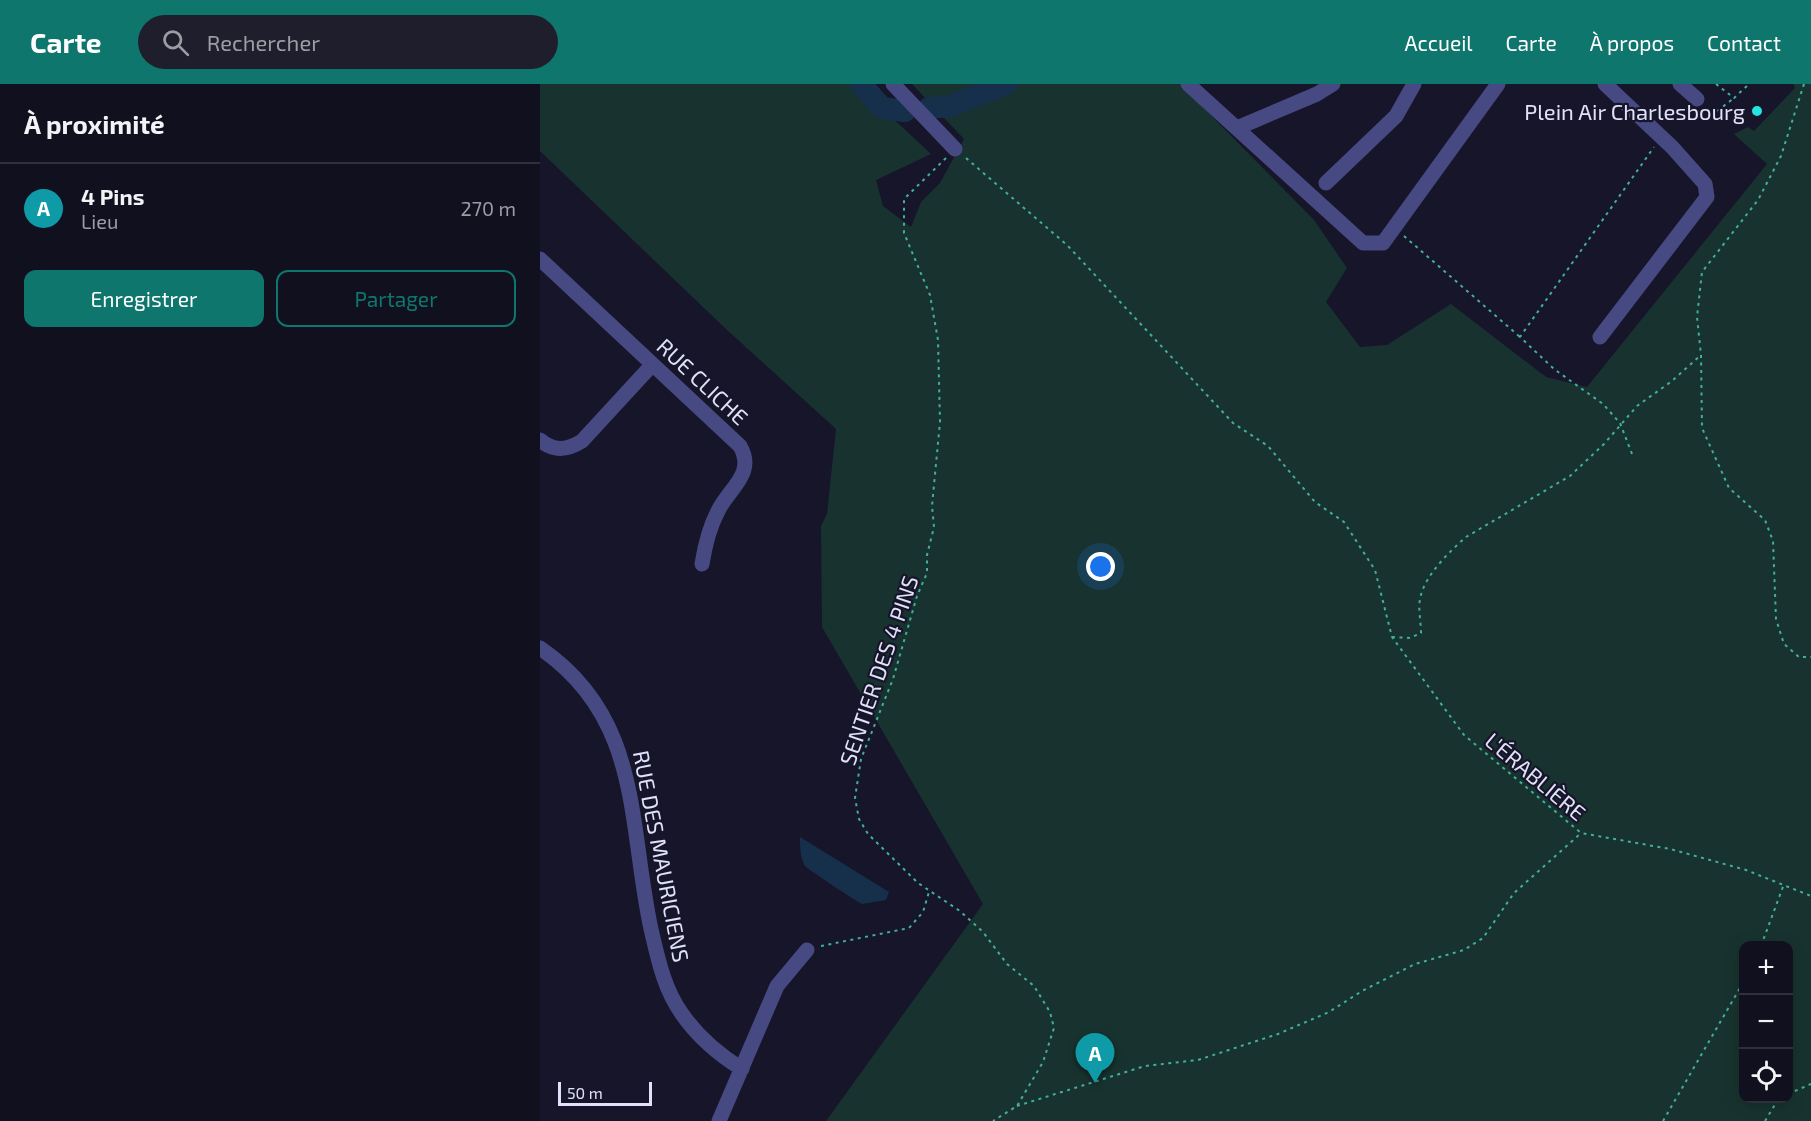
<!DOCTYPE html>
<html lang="fr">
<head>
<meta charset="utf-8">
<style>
  :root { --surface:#10101f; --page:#1e1e2c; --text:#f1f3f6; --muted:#9c9da4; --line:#30303d; --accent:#0f766e }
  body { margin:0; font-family:"Exo 2",sans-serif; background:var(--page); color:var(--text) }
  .controls { position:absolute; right:18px; bottom:18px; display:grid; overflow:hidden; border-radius:12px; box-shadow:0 3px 15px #0003 }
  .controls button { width:54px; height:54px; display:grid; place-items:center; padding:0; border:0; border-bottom:2px solid var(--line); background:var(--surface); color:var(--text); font:30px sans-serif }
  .scale { position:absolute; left:18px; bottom:15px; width:94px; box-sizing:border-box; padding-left:6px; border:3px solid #e1e1fb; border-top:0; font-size:16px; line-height:21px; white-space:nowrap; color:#e1e1fb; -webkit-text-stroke:4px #161529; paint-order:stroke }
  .you { position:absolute; left:561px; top:483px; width:21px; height:21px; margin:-15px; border:4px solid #fff; border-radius:50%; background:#1a73e8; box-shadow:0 0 0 9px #1a73e833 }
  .badge { display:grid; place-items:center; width:39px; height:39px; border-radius:50%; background:var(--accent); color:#fff; font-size:20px; font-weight:700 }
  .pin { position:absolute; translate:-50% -50px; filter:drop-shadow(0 2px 3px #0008) }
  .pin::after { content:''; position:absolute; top:32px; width:21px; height:18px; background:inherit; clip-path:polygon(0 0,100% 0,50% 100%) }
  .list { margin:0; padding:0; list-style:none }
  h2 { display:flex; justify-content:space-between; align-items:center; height:78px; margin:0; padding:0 24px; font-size:26px }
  h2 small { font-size:20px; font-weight:400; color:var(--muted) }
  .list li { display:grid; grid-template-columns:39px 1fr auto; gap:18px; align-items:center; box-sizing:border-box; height:90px; padding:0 24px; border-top:2px solid var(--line) }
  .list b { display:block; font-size:22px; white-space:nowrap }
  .list p { margin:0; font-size:20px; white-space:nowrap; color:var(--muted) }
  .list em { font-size:20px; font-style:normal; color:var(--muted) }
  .actions { display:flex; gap:12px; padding:18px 24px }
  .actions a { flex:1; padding:14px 0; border:2px solid var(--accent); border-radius:12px; text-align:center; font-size:21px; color:var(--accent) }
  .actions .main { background:var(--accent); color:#fff }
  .icon { flex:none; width:33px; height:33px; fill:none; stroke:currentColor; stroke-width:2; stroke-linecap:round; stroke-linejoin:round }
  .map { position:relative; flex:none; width:1271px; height:1037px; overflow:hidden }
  header { display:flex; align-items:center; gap:36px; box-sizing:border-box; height:84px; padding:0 30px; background:var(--accent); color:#fff }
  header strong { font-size:28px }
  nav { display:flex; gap:33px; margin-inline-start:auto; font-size:21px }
  .search { width:420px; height:54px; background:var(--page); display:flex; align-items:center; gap:15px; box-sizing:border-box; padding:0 21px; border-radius:33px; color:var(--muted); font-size:22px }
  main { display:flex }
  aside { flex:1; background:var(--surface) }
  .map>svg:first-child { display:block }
  .green { fill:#18332f; fill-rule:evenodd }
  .water { fill:#16304c }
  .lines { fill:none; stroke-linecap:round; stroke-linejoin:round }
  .river { stroke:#16304c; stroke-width:22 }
  .path { stroke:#41af9e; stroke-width:2; stroke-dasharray:3 4.5; stroke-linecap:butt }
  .minor { stroke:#464982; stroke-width:15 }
  .poi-dot { fill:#25e3e3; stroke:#161529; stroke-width:2 }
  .labels { text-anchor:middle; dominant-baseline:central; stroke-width:4.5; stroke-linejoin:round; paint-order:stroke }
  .poi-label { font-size:22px; fill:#e1e1fb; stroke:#161529; text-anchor:end }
  .street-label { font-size:22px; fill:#e1e1fb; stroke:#161529 }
</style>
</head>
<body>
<header>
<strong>Carte</strong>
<div class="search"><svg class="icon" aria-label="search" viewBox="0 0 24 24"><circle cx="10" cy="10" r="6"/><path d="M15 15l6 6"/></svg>Rechercher</div>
<nav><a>Accueil</a><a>Carte</a><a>À propos</a><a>Contact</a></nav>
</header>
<main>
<aside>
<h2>À proximité<small></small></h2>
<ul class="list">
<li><span class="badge" style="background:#0f9aa8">A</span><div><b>4 Pins</b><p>Lieu</p></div><em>270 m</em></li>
</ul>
<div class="actions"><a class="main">Enregistrer</a><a>Partager</a></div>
</aside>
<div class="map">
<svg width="1271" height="1037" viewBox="0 0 1271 1037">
  <rect width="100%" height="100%" fill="#161529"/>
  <path class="green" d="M0,0h316l75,70 -55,26 7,26 28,21 10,-25 19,-19 24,-44 -52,-55h268l134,136 33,48 -21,34 34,45 27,-2 64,-41 95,73 41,10 180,-223 -33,-30 14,-7 6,4 41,-43 -2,-4h18v1037h-985l157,-217 -161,-277 -1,-101 6,-12 9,-85 -109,-99 -187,-179zM1204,862h44v152h-44z"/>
  <path class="water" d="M260,753l89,55 -3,8 -24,4c-8,-4 -53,-34 -57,-38 -5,-8 -5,-20 -5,-29z"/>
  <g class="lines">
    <path class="river" d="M321,0l21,24 23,3
      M389,24l21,-2 56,-22"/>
    <path class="path" d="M1176,0l18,14 15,-14
      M1264,0l-23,72 -23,44 -56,72 -5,45 4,38 1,73 27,60 36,32 8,21 3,78 8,25 15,13h12
      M1166,25l6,6 22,-17
      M406,74l-42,41v34l26,62 8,45 2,82 -8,84 2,21 -7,28v18l-10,23 -24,83 -32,80 -6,39 4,21 9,15 50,49 42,28 23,21 24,32 27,22 16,26 4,16 -11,34 -26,44 -24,15
      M426,74l101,87 166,178 35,23 47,56 29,20 31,48 17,67 72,98 117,98 89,16 76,21 65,26
      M864,152l116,101
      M1092,370l-12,-31 -17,-19 -49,-35 -34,-32 134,-190
      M852,553l18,1 11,-5c0,-11 -3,-24 -1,-34 4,-23 29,-47 46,-62l104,-61 34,-32 33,-38 35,-25 29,-26
      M281,862l88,-18 14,-16 6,-20
      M1221,862l23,-62
      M1248,1010l23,-10
      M477,1022l128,-40 53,-6 80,-26 51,-22 33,-21 53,-27 49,-14 19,-12 31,-45 67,-60
      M1123,1037l81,-140
      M1225,1037l14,-23"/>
    <path class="minor" d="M353,0l62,65
      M648,0l175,159h20l115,-159
      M1140,0l17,15
      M697,44l80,-34 16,-10
      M786,99l70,-67 18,-32
      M0,175l200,187c16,28 -11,42 -22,65 -9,17 -13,34 -16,53
      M1060,253l107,-140 -2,-13 -33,-37 -67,-63
      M0,356c14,12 28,10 42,1l70,-76
      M0,564c102,70 88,174 111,281 7,30 13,60 31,85 16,23 36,40 60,55
      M179,1037l58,-135 30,-36"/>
  </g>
  <circle class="poi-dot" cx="1217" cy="27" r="6"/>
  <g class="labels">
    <g class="poi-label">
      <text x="1205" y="27">Plein Air Charlesbourg</text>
    </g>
    <g class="street-label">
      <text transform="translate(163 297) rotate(43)">RUE CLICHE</text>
      <text transform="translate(338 586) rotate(-71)">SENTIER DES 4 PINS</text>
      <text transform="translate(996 692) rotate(40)">L'ÉRABLIÈRE</text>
      <text transform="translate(122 772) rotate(79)">RUE DES MAURICIENS</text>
    </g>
  </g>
</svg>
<div class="controls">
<button>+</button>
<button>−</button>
<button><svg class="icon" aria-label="locate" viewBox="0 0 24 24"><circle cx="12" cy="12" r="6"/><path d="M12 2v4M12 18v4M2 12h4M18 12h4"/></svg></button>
</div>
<div class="scale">50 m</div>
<div class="you"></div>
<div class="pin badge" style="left:555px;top:999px;background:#0f9aa8">A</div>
</div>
</main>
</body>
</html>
